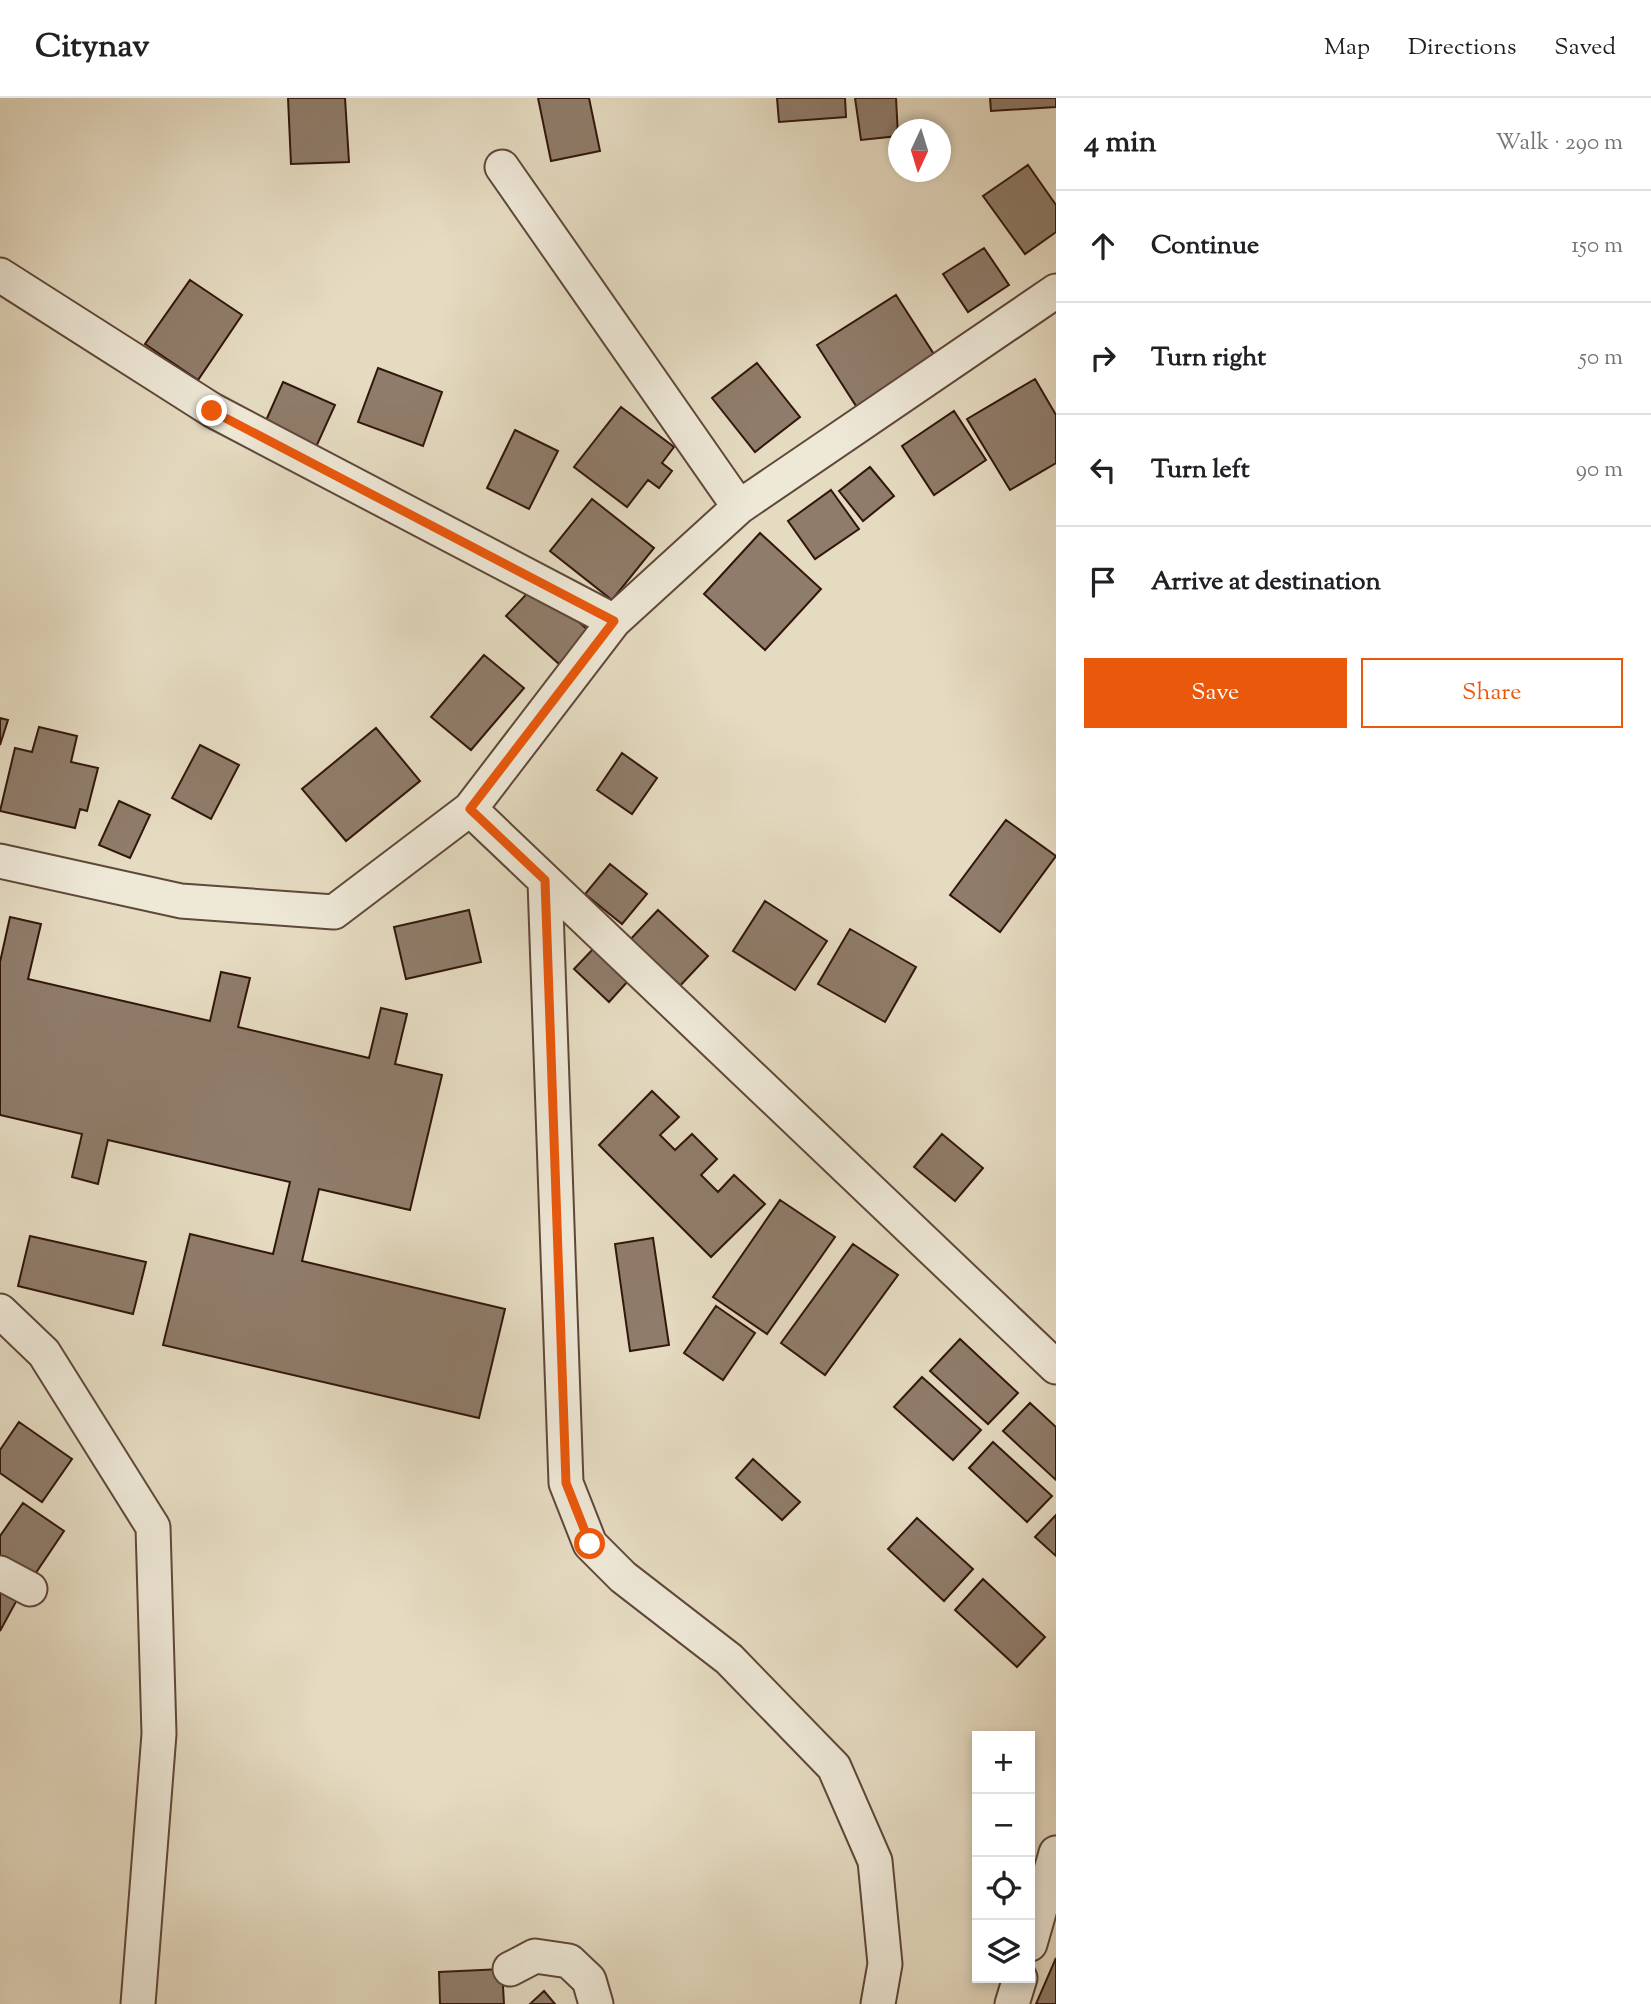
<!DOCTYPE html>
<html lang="en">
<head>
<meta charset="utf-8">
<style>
  :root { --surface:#fff; --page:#f2f2f2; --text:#202124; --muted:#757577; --line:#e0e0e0; --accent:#ea580c }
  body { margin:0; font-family:"Sorts Mill Goudy",serif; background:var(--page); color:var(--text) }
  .controls { position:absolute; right:21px; bottom:21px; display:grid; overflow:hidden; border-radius:0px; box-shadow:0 4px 10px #0003 }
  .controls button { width:63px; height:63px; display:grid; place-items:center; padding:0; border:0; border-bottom:2px solid var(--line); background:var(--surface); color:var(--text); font:35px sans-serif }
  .compass { position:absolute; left:888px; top:21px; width:63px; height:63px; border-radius:50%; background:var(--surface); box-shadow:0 4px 10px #0003; rotate:184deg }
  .stop { position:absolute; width:21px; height:21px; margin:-16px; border:5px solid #ea580c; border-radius:50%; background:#fff }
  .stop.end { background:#ea580c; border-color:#fff; box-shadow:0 2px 7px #0008 }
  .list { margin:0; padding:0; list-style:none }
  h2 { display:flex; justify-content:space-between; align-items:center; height:91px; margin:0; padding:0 28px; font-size:30px }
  h2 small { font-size:23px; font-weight:400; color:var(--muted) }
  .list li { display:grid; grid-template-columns:46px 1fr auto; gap:21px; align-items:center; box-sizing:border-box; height:112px; padding:0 28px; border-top:2px solid var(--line) }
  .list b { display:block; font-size:26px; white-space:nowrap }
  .list em { font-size:23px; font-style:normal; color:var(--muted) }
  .actions { display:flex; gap:14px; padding:21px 28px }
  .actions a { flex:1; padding:16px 0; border:2px solid var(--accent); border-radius:0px; text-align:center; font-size:24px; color:var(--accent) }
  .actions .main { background:var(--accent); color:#fff }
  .icon { flex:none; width:38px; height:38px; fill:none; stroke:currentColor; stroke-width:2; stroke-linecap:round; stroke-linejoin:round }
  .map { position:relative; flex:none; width:1056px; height:1906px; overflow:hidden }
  header { display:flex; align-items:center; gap:42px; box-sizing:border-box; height:98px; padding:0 35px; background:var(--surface); border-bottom:2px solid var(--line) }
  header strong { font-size:33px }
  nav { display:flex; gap:38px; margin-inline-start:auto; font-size:24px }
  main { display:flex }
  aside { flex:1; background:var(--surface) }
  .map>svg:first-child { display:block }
  .building { fill:#8f7c6a; stroke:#32160c; stroke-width:2 }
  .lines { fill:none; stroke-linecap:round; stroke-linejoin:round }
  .minor-casing { stroke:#5f4739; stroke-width:37 }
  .minor { stroke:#eee8d7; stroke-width:33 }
  .route { stroke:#ea580c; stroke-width:9 }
</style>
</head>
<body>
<header>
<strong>Citynav</strong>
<nav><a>Map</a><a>Directions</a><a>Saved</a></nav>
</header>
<main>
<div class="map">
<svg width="1056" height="1906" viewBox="0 0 1056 1906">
  <rect width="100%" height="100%" fill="#e5dbc1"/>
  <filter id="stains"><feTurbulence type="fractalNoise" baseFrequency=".00286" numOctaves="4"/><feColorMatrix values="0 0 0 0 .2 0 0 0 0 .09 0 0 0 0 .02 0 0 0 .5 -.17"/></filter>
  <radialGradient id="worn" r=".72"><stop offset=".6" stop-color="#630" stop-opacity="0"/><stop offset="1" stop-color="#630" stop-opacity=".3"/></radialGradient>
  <path class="building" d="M288,0h57l4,64 -58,2z
    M538,0h51l11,53 -49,10z
    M777,0h68l1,19 -67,5z
    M855,0h41l2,38 -37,4z
    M990,0h66v9l-65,4z
    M1028,67l28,40v27l-31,22 -42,-58z
    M984,150l25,37 -41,27 -25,-38z
    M190,182l52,35 -44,65 -53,-36z
    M896,197l41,64 -79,50 -41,-64z
    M757,265l43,54 -45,35 -43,-54z
    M378,270l64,24 -19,54 -65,-24z
    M1035,281l21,36v48l-46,27 -43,-71z
    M283,284l52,23 -19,42 -52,-22z
    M621,309l53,40 -12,16 10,8 -13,17 -11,-8 -21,27 -53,-40z
    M954,313l32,49 -52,35 -32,-49z
    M515,332l43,21 -29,58 -42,-21z
    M870,369l24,29 -31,25 -24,-30z
    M831,392l28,39 -44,30 -27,-38z
    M592,401l62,49 -42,52 -62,-49z
    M760,435l61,56 -56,61 -61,-56z
    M536,486l53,47 -30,33 -53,-48z
    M484,557l40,33 -53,62 -40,-33z
    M0,620l8,2 -8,25z
    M39,629l38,9 -6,26 27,6 -11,43 -7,-2 -5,19 -75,-17 15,-63 17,4z
    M376,630l44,53 -74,60 -44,-52z
    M200,647l39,20 -28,54 -39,-21z
    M622,655l35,25 -25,36 -35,-24z
    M119,703l31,14 -20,43 -31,-13z
    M1006,722l50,36 -56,76 -50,-37z
    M610,766l37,30 -25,30 -37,-30z
    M765,803l62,40 -32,49 -62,-39z
    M469,812l12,52 -75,17 -12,-52z
    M658,812l50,46 -31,33 -50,-46z
    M10,819l31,7 -13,55 182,42 11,-49 29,6 -12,49 131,31 12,-50 26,6 -12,50 47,11 -32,135 -91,-21 -17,72 203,48 -26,109 -316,-73 27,-111 83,20 17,-72 -182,-42 -10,44 -26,-7 10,-43 -82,-19v-153z
    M850,831l66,38 -31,55 -67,-38z
    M595,849l34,33 -20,22 -35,-33z
    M652,993l27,26 -19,18 15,15 17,-16 25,25 -16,16 17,17 16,-17 31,29 -54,53 -112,-112z
    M942,1036l41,34 -28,33 -41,-34z
    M780,1102l55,37 -68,97 -54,-37z
    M30,1138l116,26 -13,52 -115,-28z
    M653,1140l16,107 -39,6 -15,-107z
    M853,1146l45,31 -73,100 -44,-32z
    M716,1208l39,27 -32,47 -39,-27z
    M960,1241l58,54 -30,31 -58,-53z
    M922,1279l59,53 -28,30 -59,-53z
    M1030,1305l26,24v53l-53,-49z
    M19,1324l53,37 -30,43 -42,-29v-23z
    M993,1344l59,54 -25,26 -58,-54z
    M753,1361l47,43 -18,18 -46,-42z
    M23,1405l41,28 -35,52 -29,-20v-27z
    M1056,1417v41l-21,-19z
    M917,1420l56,51 -29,32 -56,-52z
    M983,1481l62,58 -28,30 -62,-57z
    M0,1490l18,10 -18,33z
    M1056,1860v46h-20z
    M502,1871l2,35h-64l-1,-32z
    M544,1893l11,13h-25z"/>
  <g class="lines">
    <defs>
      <path id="minor" d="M502,69l237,340
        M0,177l212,135 402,211
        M470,711l586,558
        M0,763l181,40 153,11 136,-103 144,-188 125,-114 317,-216
        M545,783l21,602 24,61 33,33 106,82 105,108 41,94 10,103 -7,40
        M0,1213l44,42 109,174 6,207 -21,270
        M0,1475l30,16
        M1030,1846l26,-91
        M510,1871l25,-13 34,5 20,19 7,24
        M1012,1906l8,-26"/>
    </defs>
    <use href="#minor" class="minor-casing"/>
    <use href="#minor" class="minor"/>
  </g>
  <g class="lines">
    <path class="route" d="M212,313l402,210 -144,188 75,71 21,603 24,61"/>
  </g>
  <rect width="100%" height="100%" filter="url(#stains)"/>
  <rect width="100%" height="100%" fill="url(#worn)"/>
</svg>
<div class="controls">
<button>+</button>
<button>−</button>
<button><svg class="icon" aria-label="locate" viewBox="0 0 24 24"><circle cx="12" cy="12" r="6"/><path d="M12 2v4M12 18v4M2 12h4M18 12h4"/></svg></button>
<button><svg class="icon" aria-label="layers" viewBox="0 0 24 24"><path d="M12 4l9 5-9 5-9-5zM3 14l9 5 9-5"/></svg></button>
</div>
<svg class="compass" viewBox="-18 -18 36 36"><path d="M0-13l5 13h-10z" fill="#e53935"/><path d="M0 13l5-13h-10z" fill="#757577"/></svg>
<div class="stop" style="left:590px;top:1446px"></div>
<div class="stop end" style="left:212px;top:313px"></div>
</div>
<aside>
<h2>4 min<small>Walk · 290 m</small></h2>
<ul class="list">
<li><svg class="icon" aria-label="ahead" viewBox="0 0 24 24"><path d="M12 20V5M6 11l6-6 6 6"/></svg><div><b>Continue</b></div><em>150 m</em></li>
<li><svg class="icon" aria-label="right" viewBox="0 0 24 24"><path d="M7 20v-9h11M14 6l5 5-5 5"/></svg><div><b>Turn right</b></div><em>50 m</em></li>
<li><svg class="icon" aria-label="left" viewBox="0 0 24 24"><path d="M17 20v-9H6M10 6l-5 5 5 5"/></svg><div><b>Turn left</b></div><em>90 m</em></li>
<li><svg class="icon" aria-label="arrive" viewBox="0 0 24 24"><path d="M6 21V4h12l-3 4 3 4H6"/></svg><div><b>Arrive at destination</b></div></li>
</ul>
<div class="actions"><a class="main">Save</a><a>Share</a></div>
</aside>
</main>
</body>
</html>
